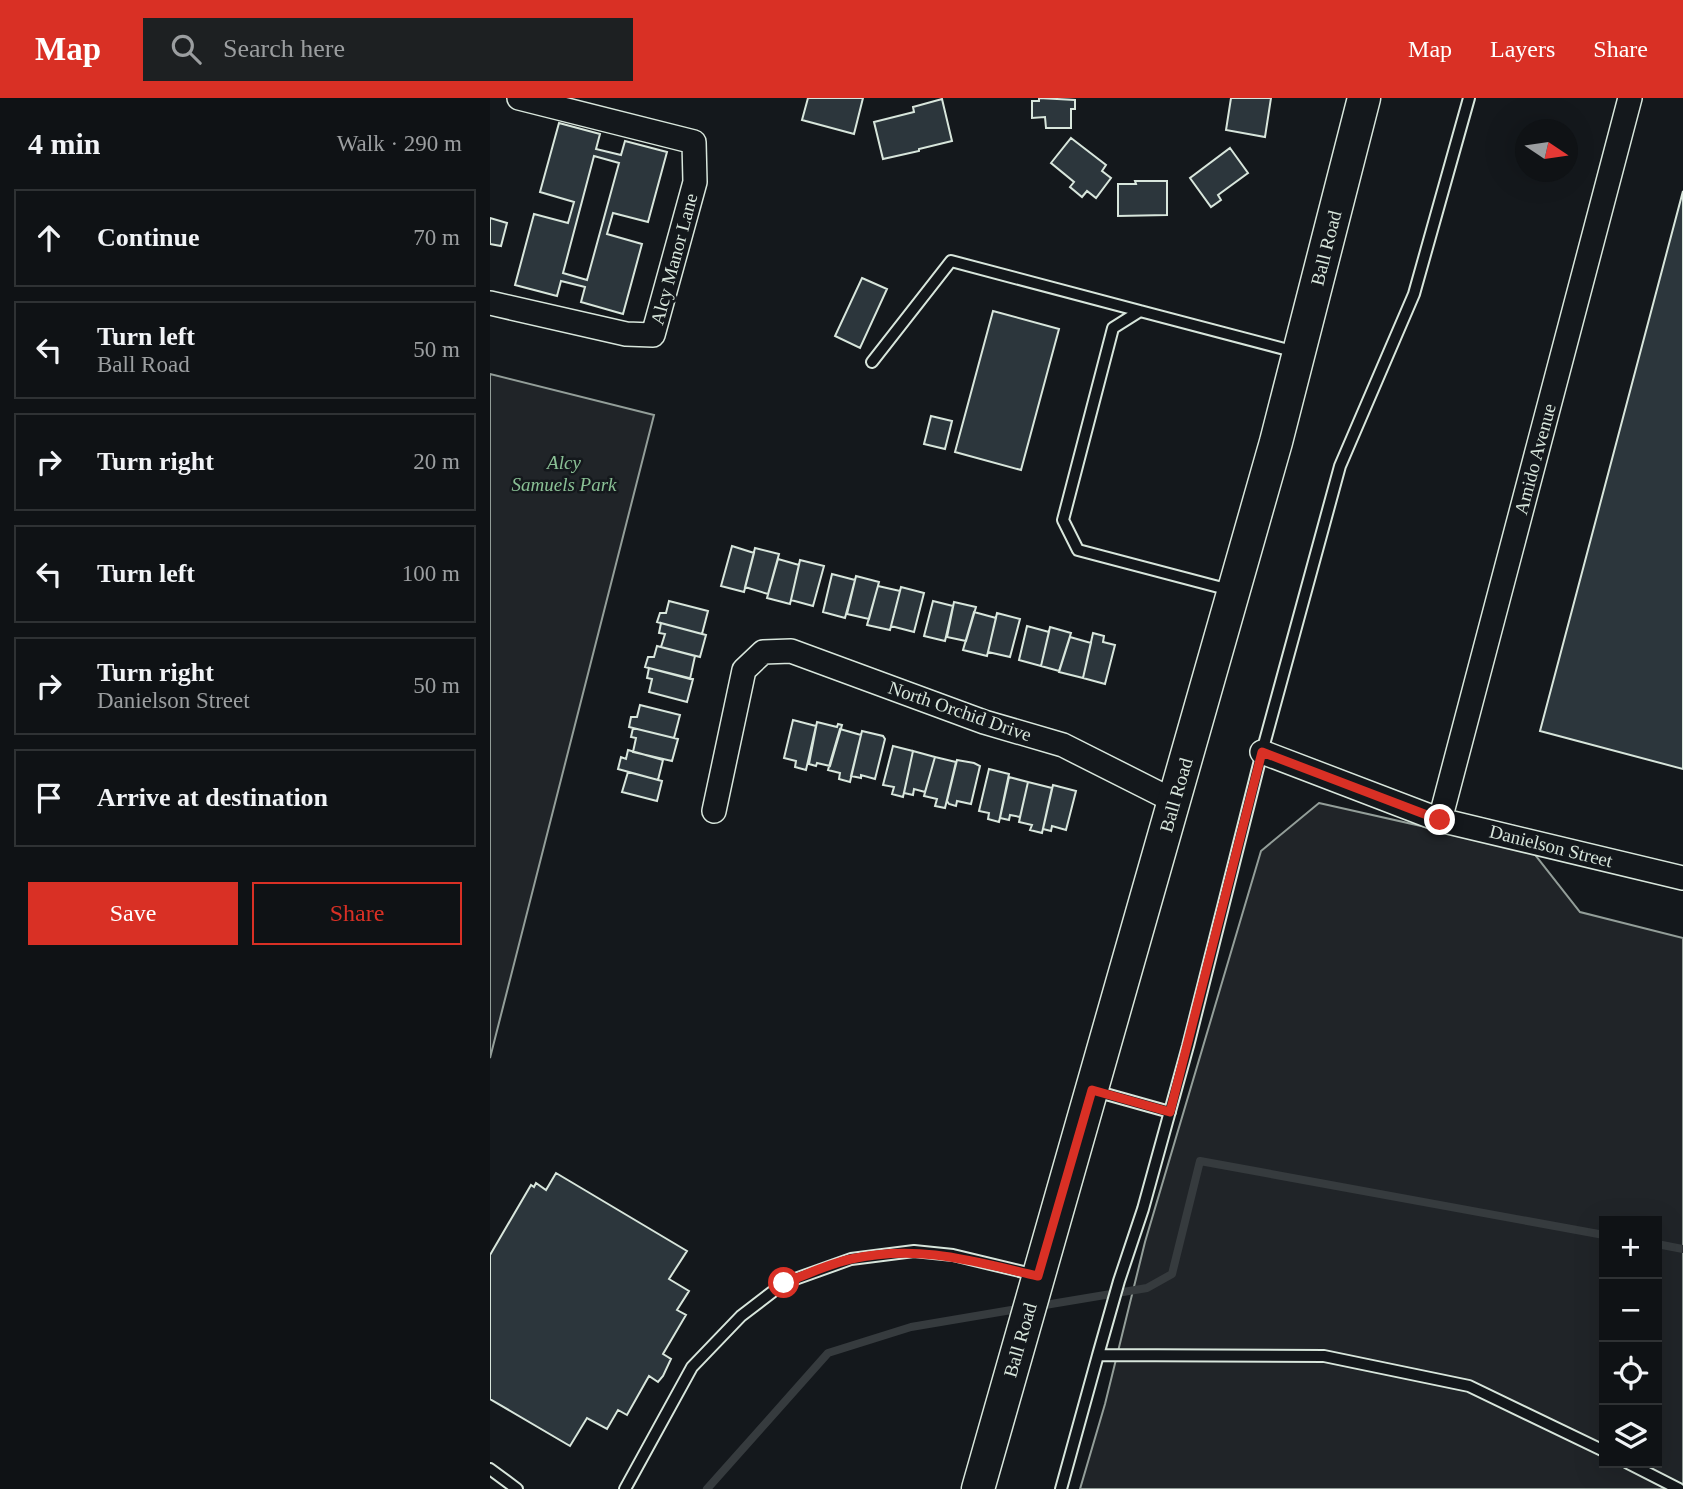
<!DOCTYPE html>
<html lang="en">
<head>
<meta charset="utf-8">
<style>
  :root { --surface:#0f1215; --page:#1d2022; --text:#f1f3f6; --muted:#9b9ea0; --line:#2f3234; --accent:#d93025 }
  body { margin:0; font-family:"Times New Roman",serif; background:var(--page); color:var(--text) }
  .controls { position:absolute; right:21px; bottom:21px; display:grid; overflow:hidden; border-radius:0px; box-shadow:0 7px 28px #0002 }
  .controls button { width:63px; height:63px; display:grid; place-items:center; padding:0; border:0; border-bottom:2px solid var(--line); background:var(--surface); color:var(--text); font:35px sans-serif }
  .compass { position:absolute; left:1025px; top:21px; width:63px; height:63px; border-radius:50%; background:var(--surface); box-shadow:0 7px 28px #0002; rotate:103deg }
  .stop { position:absolute; width:21px; height:21px; margin:-16px; border:5px solid #d93025; border-radius:50%; background:#fff }
  .stop.end { background:#d93025; border-color:#fff; box-shadow:0 2px 7px #0008 }
  .list { margin:0; padding:0; list-style:none }
  h2 { display:flex; justify-content:space-between; align-items:center; height:91px; margin:0; padding:0 28px; font-size:30px }
  h2 small { font-size:23px; font-weight:400; color:var(--muted) }
  .list li { display:grid; grid-template-columns:46px 1fr auto; gap:21px; align-items:center; box-sizing:border-box; height:98px; margin:0 14px 14px; padding:0 14px; border:2px solid var(--line); border-radius:0px }
  .list b { display:block; font-size:26px; white-space:nowrap }
  .list p { margin:0; font-size:23px; white-space:nowrap; color:var(--muted) }
  .list em { font-size:23px; font-style:normal; color:var(--muted) }
  .actions { display:flex; gap:14px; padding:21px 28px }
  .actions a { flex:1; padding:16px 0; border:2px solid var(--accent); border-radius:0px; text-align:center; font-size:24px; color:var(--accent) }
  .actions .main { background:var(--accent); color:#fff }
  .icon { flex:none; width:38px; height:38px; fill:none; stroke:currentColor; stroke-width:2; stroke-linecap:round; stroke-linejoin:round }
  .map { position:relative; flex:none; width:1193px; height:1391px; overflow:hidden }
  header { display:flex; align-items:center; gap:42px; box-sizing:border-box; height:98px; padding:0 35px; background:var(--accent); color:#fff }
  header strong { font-size:33px }
  nav { display:flex; gap:38px; margin-inline-start:auto; font-size:24px }
  .search { width:490px; height:63px; background:var(--page); display:flex; align-items:center; gap:18px; box-sizing:border-box; padding:0 24px; border-radius:0px; color:var(--muted); font-size:26px }
  main { display:flex }
  aside { flex:1; background:var(--surface) }
  .map>svg:first-child { display:block }
  .green { fill:#202428; stroke:#939e99; stroke-width:2; fill-rule:evenodd }
  .lines { fill:none; stroke-linecap:round; stroke-linejoin:round }
  .stream { stroke:#363b3e; stroke-width:8 }
  .building { fill:#2c363c; stroke:#d8e6dc; stroke-width:2; fill-rule:evenodd }
  .lane-casing { stroke:#d8e6dc; stroke-width:14 }
  .street-casing { stroke:#d8e6dc; stroke-width:26 }
  .secondary-casing { stroke:#d8e6dc; stroke-width:35 }
  .lane { stroke:#14181c; stroke-width:10 }
  .street { stroke:#14181c; stroke-width:23 }
  .secondary { stroke:#14181c; stroke-width:32 }
  .route { stroke:#d93025; stroke-width:9 }
  .labels { text-anchor:middle; dominant-baseline:central; stroke-width:5; stroke-linejoin:round; paint-order:stroke }
  .street-label { font-size:19px; fill:#d8e6dc; stroke:#14181c }
  .park-label { font-size:19px; font-style:italic; fill:#8ac095; stroke:#14181c }
</style>
</head>
<body>
<header>
<strong>Map</strong>
<div class="search"><svg class="icon" aria-label="search" viewBox="0 0 24 24"><circle cx="10" cy="10" r="6"/><path d="M15 15l6 6"/></svg>Search here</div>
<nav><a>Map</a><a>Layers</a><a>Share</a></nav>
</header>
<main>
<aside>
<h2>4 min<small>Walk · 290 m</small></h2>
<ul class="list">
<li><svg class="icon" aria-label="ahead" viewBox="0 0 24 24"><path d="M12 20V5M6 11l6-6 6 6"/></svg><div><b>Continue</b></div><em>70 m</em></li>
<li><svg class="icon" aria-label="left" viewBox="0 0 24 24"><path d="M17 20v-9H6M10 6l-5 5 5 5"/></svg><div><b>Turn left</b><p>Ball Road</p></div><em>50 m</em></li>
<li><svg class="icon" aria-label="right" viewBox="0 0 24 24"><path d="M7 20v-9h11M14 6l5 5-5 5"/></svg><div><b>Turn right</b></div><em>20 m</em></li>
<li><svg class="icon" aria-label="left" viewBox="0 0 24 24"><path d="M17 20v-9H6M10 6l-5 5 5 5"/></svg><div><b>Turn left</b></div><em>100 m</em></li>
<li><svg class="icon" aria-label="right" viewBox="0 0 24 24"><path d="M7 20v-9h11M14 6l5 5-5 5"/></svg><div><b>Turn right</b><p>Danielson Street</p></div><em>50 m</em></li>
<li><svg class="icon" aria-label="arrive" viewBox="0 0 24 24"><path d="M6 21V4h12l-3 4 3 4H6"/></svg><div><b>Arrive at destination</b></div></li>
</ul>
<div class="actions"><a class="main">Save</a><a>Share</a></div>
</aside>
<div class="map">
<svg width="1193" height="1391" viewBox="0 0 1193 1391">
  <rect width="100%" height="100%" fill="#14181c"/>
  <path class="green" d="M0,276l164,41 -164,643z
    M829,705l213,48 48,61 103,26v551h-603l25,-85 40,-162 116,-391zM1114,1123h53v242h-53z"/>
  <g class="lines">
    <path class="stream" d="M1167,1146l26,5
      M549,1208l108,-18 25,-14 28,-113 404,74
      M217,1391l121,-136 83,-26 112,-19"/>
  </g>
  <path class="building" d="M318,0h55l-9,36 -52,-14z
    M549,0l36,2v9h-4v19h-25l-1,-11 -13,1v-17h7z
    M741,0h40l-6,39 -39,-7z
    M452,1l10,42 -33,8v2l-36,8 -9,-37 40,-10 -1,-5z
    M69,25l41,11 -4,15 25,6 4,-14 42,11 -19,70 -35,-9 -6,21 35,10 -19,70 -42,-12 4,-15 -24,-6 -4,15 -42,-11 19,-71 34,9 6,-21 -34,-10zM104,58l25,7 -32,117 -24,-7z
    M581,40l35,27 -4,6 9,7 -15,20 -9,-7 -5,6 -12,-10 4,-5 -23,-19z
    M740,50l18,25 -30,22 3,5 -10,7 -21,-29z
    M645,83h32v34l-49,1v-32h18z
    M1193,93v578l-143,-38z
    M0,120l17,5 -6,23 -11,-2z
    M372,180l25,11 -27,59 -25,-12z
    M503,213l66,18 -38,141 -66,-18z
    M441,318l21,5 -7,28 -21,-5z
    M242,448l22,7 -10,39 -23,-6z
    M265,450l24,6 -11,40 -23,-7z
    M288,461l21,6 -9,39 -23,-6z
    M310,462l24,6 -11,40 -22,-6z
    M342,476l23,6 -10,38 -22,-6z
    M366,478l23,6 -10,37 -22,-5z
    M388,488l22,5 -10,39 -23,-5z
    M411,489l23,6 -10,39 -23,-6z
    M179,503l39,10 -6,23 -45,-12 3,-9h6z
    M443,503l20,5 -8,35 -21,-5z
    M464,504l22,5 -10,34 -19,-4z
    M484,514l22,6 -9,38 -24,-6z
    M507,515l23,6 -10,38 -22,-5z
    M171,525l45,12 -6,22 -39,-10 4,-13 -6,-1z
    M537,528l22,6 -8,34 -22,-6z
    M560,529l21,6 -12,38 -18,-5z
    M603,535l11,3 -1,6 12,3 -10,39 -22,-6z
    M580,539l21,6 -8,35 -24,-6z
    M167,548l38,10 -5,23 -45,-12 3,-10h6z
    M159,570l44,11 -6,23 -38,-10 3,-13 -5,-1z
    M150,607l40,10 -6,23 -45,-11 2,-10h6z
    M303,622l23,6 -10,44 -11,-3 1,-6 -12,-3z
    M327,624l20,5 1,-3 4,1 -12,41 -13,-3 -1,3 -7,-2z
    M143,630l45,11 -6,22 -39,-9 3,-14 -5,-1z
    M350,631l21,6 -11,47 -11,-3 1,-6 -12,-3z
    M372,633l21,5 2,3 -10,40 -14,-4v3l-10,-2z
    M403,648l20,5 -10,46 -11,-3 2,-7 -11,-2z
    M138,652l35,10 -5,20 -40,-11 3,-12 5,2z
    M423,653l22,6 -10,35 -11,-3 -1,6 -9,-2z
    M445,659l21,5 -11,46 -10,-2 2,-7 -13,-3z
    M467,662l17,3 6,3 -9,38 -14,-3 -1,5 -7,-2 -2,-3z
    M499,671l20,5 -10,48 -11,-3 1,-6 -10,-2z
    M138,674l34,9 -5,20 -35,-9z
    M519,679l19,5 -8,35 -10,-2 -1,5 -9,-2z
    M538,684l24,6 -10,45 -12,-3 2,-5 -13,-3z
    M563,687l23,6 -10,39 -14,-4 -1,5 -8,-2z
    M66,1075l131,78 -18,28 20,12 -12,19 9,5 -23,39 8,5 -8,17 -5,6 -9,-6 -22,39 -9,-5 -11,19 -20,-11 -17,28 -80,-47v-144l41,-70 3,2 2,-4 10,7z"/>
  <g class="lines">
    <defs>
      <path id="lane" d="M382,264l79,-101 189,50
        M740,492l-152,-40 -15,-30 50,-192 27,-17 156,41
        M605,993l75,21
        M608,1257l21,-74 24,-72 45,-163 74,-294 78,-286 74,-172 55,-196
        M1138,1365l51,26
        M0,1371l27,20
        M135,1391l67,-122 49,-51 43,-33 67,-24 63,-8 39,4 83,20
        M571,1391l37,-134 226,1 145,30 135,65"/>
      <path id="street" d="M0,205l136,31 27,1 42,-153 -1,-40 -175,-44
        M772,654l178,68 243,58
        M224,713l30,-141 19,-18 28,-1 193,71 79,23 111,56
        M950,722l190,-722"/>
      <path id="secondary" d="M488,1391l298,-1047 88,-344"/>
    </defs>
    <use href="#lane" class="lane-casing"/>
    <use href="#street" class="street-casing"/>
    <use href="#secondary" class="secondary-casing"/>
    <use href="#lane" class="lane"/>
    <use href="#street" class="street"/>
    <use href="#secondary" class="secondary"/>
  </g>
  <g class="lines">
    <path class="route" d="M294,1185c22,-8 44,-19 67,-24 68,-15 122,2 187,17l54,-186 78,22 92,-360 178,68"/>
  </g>
  <g class="labels">
    <g class="street-label">
      <text transform="translate(836 150) rotate(-76)">Ball Road</text>
      <text transform="translate(184 161) rotate(-75)">Alcy Manor Lane</text>
      <text transform="translate(1045 361) rotate(-75)">Amido Avenue</text>
      <text transform="translate(470 613) rotate(19)">North Orchid Drive</text>
      <text transform="translate(686 697) rotate(-74)">Ball Road</text>
      <text transform="translate(1061 748) rotate(14)">Danielson Street</text>
      <text transform="translate(530 1242) rotate(-74)">Ball Road</text>
    </g>
    <g class="park-label">
      <text x="74" y="364">Alcy<tspan x="74" dy="22">Samuels Park</tspan></text>
    </g>
  </g>
</svg>
<div class="controls">
<button>+</button>
<button>−</button>
<button><svg class="icon" aria-label="locate" viewBox="0 0 24 24"><circle cx="12" cy="12" r="6"/><path d="M12 2v4M12 18v4M2 12h4M18 12h4"/></svg></button>
<button><svg class="icon" aria-label="layers" viewBox="0 0 24 24"><path d="M12 4l9 5-9 5-9-5zM3 14l9 5 9-5"/></svg></button>
</div>
<svg class="compass" viewBox="-18 -18 36 36"><path d="M0-13l5 13h-10z" fill="#e53935"/><path d="M0 13l5-13h-10z" fill="#9b9ea0"/></svg>
<div class="stop" style="left:294px;top:1185px"></div>
<div class="stop end" style="left:950px;top:722px"></div>
</div>
</main>
</body>
</html>
